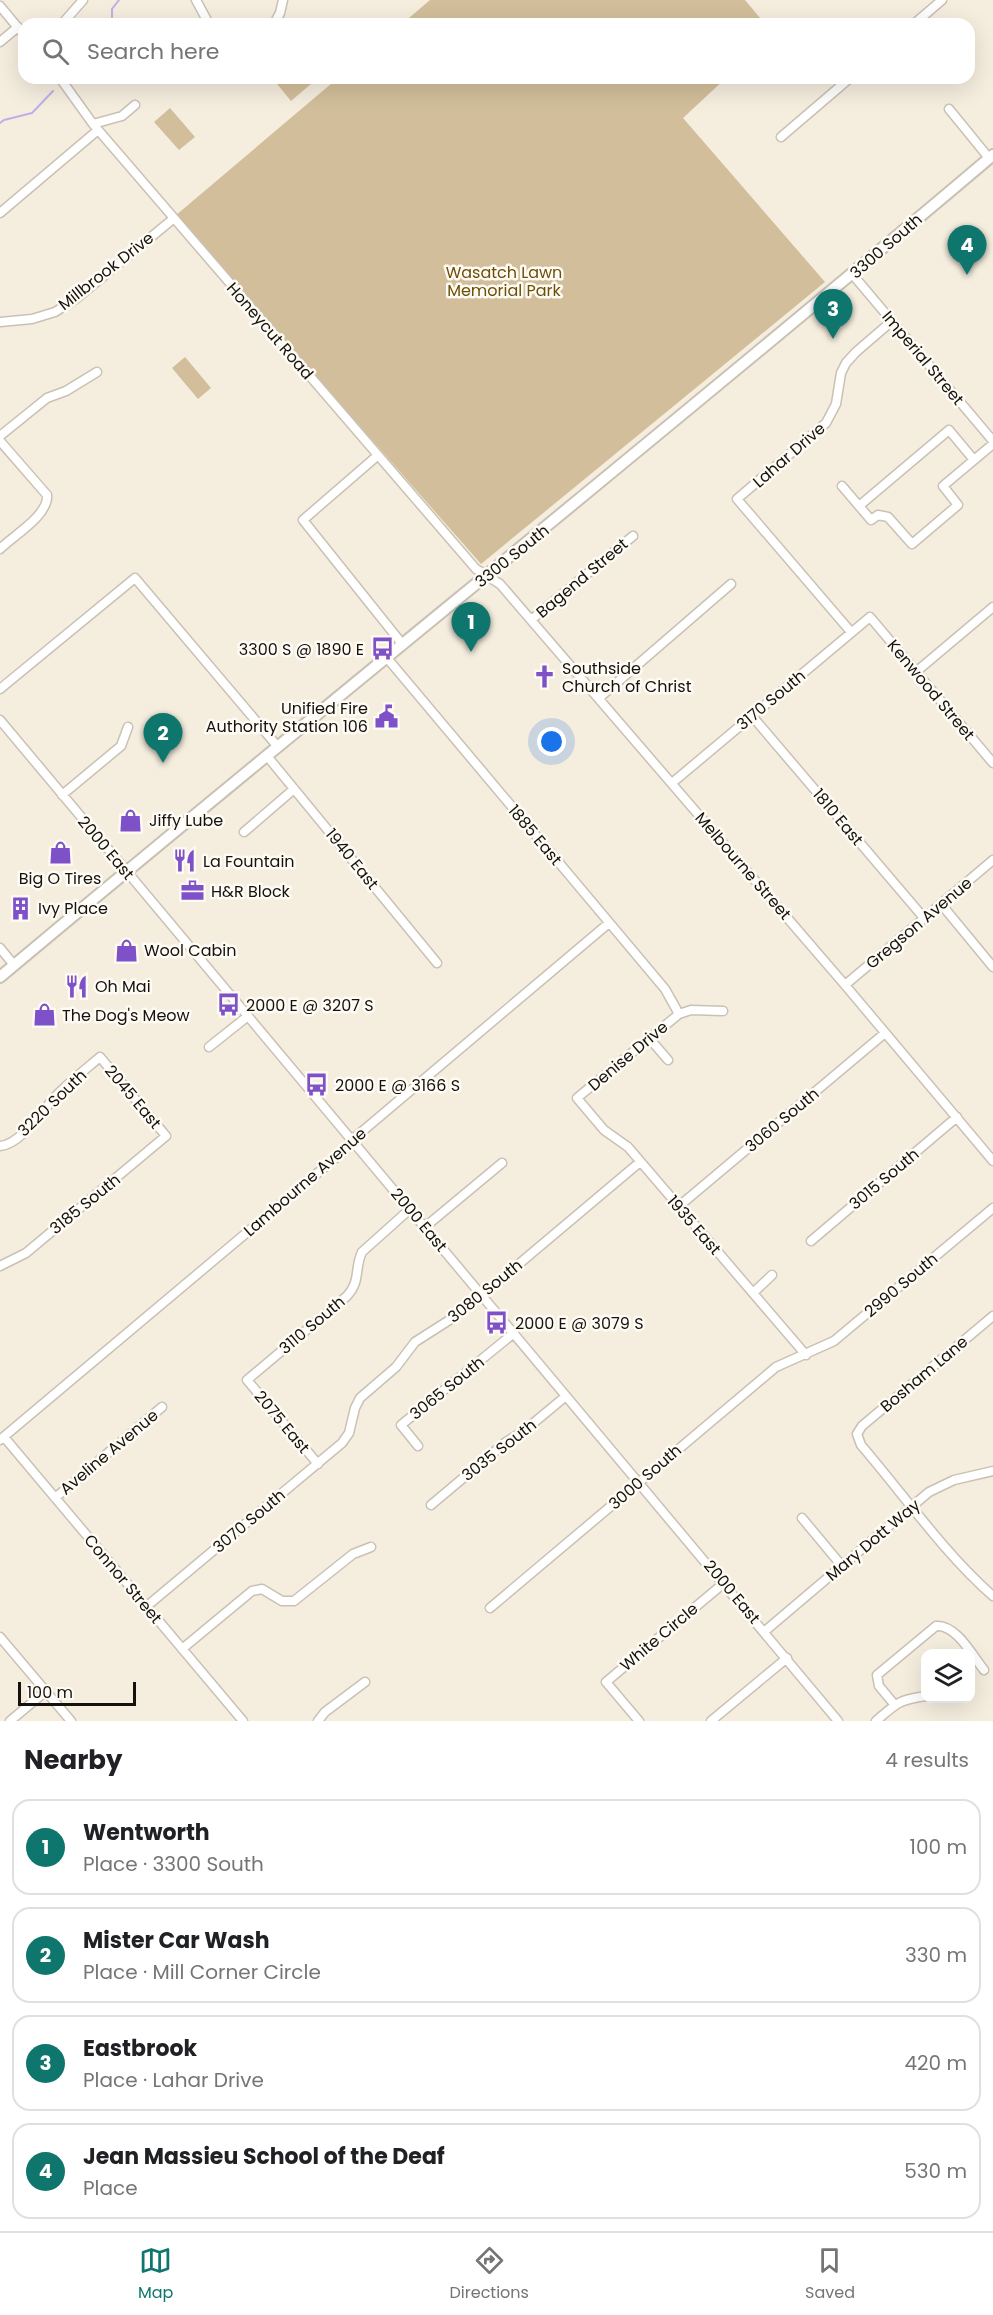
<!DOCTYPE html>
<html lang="en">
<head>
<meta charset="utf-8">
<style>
  :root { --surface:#fff; --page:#f6f6f6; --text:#202124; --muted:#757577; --line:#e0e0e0; --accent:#0f766e }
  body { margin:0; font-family:Poppins,sans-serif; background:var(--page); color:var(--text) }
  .controls { position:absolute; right:18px; bottom:18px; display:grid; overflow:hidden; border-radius:12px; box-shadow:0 6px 24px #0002 }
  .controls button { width:54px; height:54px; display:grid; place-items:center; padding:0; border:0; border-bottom:2px solid var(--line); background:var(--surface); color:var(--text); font:30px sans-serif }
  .scale { position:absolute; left:18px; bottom:15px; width:118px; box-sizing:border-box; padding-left:6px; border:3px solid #15120d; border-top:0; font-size:16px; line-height:21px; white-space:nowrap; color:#15120d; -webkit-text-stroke:4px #fefbf5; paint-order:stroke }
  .you { position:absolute; left:552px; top:742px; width:21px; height:21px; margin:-15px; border:4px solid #fff; border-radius:50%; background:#1a73e8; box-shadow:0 0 0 9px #1a73e833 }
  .badge { display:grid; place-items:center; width:39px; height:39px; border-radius:50%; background:var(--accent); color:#fff; font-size:20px; font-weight:700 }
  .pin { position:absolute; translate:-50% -50px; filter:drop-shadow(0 2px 3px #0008) }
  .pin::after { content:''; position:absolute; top:32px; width:21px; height:18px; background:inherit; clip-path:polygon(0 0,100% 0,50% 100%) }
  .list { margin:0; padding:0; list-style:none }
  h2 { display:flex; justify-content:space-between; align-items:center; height:78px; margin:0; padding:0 24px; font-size:26px }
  h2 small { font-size:20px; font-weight:400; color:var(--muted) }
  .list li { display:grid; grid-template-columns:39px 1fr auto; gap:18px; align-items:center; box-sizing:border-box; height:96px; margin:0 12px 12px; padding:0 12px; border:2px solid var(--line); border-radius:18px }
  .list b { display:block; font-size:22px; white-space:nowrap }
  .list p { margin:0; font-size:20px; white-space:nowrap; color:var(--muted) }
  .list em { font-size:20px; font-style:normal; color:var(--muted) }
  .icon { flex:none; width:33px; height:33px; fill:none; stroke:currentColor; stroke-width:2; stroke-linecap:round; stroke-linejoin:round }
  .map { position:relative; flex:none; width:993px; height:1721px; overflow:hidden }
  .search { position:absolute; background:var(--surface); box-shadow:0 6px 24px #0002; left:18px; right:18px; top:18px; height:66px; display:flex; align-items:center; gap:15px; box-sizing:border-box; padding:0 21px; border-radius:18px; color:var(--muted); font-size:22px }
  .sheet { height:510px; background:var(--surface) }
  nav { display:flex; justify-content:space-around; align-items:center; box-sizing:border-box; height:84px; border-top:2px solid var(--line); background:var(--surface); font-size:16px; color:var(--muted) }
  nav a { display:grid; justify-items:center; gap:3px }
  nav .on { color:var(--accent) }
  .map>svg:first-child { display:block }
  .green { fill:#d2be9a }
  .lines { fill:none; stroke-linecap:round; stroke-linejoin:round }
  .stream { stroke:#bfafe7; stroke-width:2 }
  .minor-casing { stroke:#c9c2b4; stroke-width:11 }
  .major-casing { stroke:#c9c2b4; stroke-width:14 }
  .minor { stroke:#fff; stroke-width:8 }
  .major { stroke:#fff; stroke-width:10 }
  .labels { text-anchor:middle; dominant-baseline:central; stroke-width:5; stroke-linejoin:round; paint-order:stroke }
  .street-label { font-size:16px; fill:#15120d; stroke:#fefbf5 }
  .park-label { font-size:16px; fill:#6d4f08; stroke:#fefbf5 }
  .poi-label { font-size:16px; fill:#15120d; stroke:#fefbf5; text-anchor:start }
</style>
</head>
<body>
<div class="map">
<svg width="993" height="1721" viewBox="0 0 993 1721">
  <rect width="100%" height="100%" fill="#f5edde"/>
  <path class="green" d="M430,0h315l20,24h-363z
    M284,78h34l-27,23 -14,-17z
    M338,78h388l-43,40 142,164 -344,282 -306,-348z
    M170,108l25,29 -16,13 -25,-28z
    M185,357l26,31 -13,11 -26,-31z"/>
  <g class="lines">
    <path class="stream" d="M112,24v-15l7,-9
      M0,123l4,-3 28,-7 21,-22"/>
    <defs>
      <path id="minor" d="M196,0l13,24
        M0,6l24,29
        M62,24l21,-24
        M274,24l6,-11 3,-13
        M914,24l28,-24
        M0,42l18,-15
        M60,78l33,46 383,445 24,15 345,401 148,176
        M949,109l40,49
        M93,124l29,-8 13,-11
        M781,137l69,-59
        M0,213l98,-83
        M853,275l140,166
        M0,322l32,-3 23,-7 22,-14 96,-79
        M0,436l47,-38 19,-7 31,-19
        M0,441l47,54c2,20 -33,40 -47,54
        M377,456l-74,64 100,125
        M842,486l29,34 7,-5 10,2 24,27 46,-39 -15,-19 50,-42
        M859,506l90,-76 25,30
        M531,620l102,-84
        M851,632l-114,-133 89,-76 10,-19 5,-31 5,-10 10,-11 36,-31
        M387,658l278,331 14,25
        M917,671l76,-64
        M0,689l135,-111 143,169
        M599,698l132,-114
        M752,716l172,202
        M0,720l838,1001
        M267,756l170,207
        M672,783l198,-166 123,146
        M62,795l59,-49 7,-19
        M244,832l50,-43
        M941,904l52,63
        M0,948l14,17
        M845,985l148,-125
        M723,1011l-32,-1 -12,4 -102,84 27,32 24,17 178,208
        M649,1038l19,22
        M209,1047l39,-31
        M0,1146c23,-2 45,-41 61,-55 12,-12 26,-23 39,-34l66,79 -140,117 -26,13
        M678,1207l207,-174
        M425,1227l77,-64
        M811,1241l146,-124
        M753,1293l19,-18
        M993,1316l-131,110 -5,8 4,11c43,50 83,108 132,151
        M4,1437l239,284
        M0,1440l345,-290 7,-10 257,-217
        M418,1446l-17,-21 113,-92
        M318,1464l-71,-84 100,-84c14,-15 7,-27 15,-44l48,-43
        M55,1498l107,-91
        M431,1505l75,-63 19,-12 41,-34
        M802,1518l40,48
        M147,1606l195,-163 7,-10 6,-25 5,-10 36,-31 19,-25 36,-23 31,-24 158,-133
        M490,1608l286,-241 58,-26 159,-133
        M765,1631l164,-139 25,-12 39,-9
        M0,1637l71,84
        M182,1649l70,-58 10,-2 20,12h12l59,-47 18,-7
        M894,1704l-15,-18 -2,-11 59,-49c20,-2 36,29 48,44
        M10,1721l36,-30
        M318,1721l7,-9 40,-30
        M639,1721l-33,-39 118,-99
        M711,1721l76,-63
        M876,1721c21,-18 22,-21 50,-25"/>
      <path id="major" d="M0,977c329,-276 665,-544 993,-822"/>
    </defs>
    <use href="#minor" class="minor-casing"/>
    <use href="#major" class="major-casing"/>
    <use href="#minor" class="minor"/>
    <use href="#major" class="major"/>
  </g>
  <defs>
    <symbol id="bus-bare" viewBox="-9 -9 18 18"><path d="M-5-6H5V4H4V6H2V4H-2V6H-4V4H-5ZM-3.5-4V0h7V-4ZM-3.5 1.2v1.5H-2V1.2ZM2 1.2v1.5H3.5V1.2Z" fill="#7e51c9" stroke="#fefbf5" stroke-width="2.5" paint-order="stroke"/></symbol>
    <symbol id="church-bare" viewBox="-9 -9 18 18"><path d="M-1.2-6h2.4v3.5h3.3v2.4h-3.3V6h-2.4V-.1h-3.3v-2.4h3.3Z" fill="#7e51c9" stroke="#fefbf5" stroke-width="2.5" paint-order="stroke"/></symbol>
    <symbol id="civic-bare" viewBox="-9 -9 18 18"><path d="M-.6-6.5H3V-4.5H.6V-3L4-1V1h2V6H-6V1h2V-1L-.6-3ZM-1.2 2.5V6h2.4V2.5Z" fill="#7e51c9" stroke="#fefbf5" stroke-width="2.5" paint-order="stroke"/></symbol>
    <symbol id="shop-bare" viewBox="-9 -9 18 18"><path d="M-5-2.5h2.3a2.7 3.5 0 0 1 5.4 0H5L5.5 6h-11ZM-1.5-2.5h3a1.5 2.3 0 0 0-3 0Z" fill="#7e51c9" stroke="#fefbf5" stroke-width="2.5" paint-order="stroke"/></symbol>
    <symbol id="restaurant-bare" viewBox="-9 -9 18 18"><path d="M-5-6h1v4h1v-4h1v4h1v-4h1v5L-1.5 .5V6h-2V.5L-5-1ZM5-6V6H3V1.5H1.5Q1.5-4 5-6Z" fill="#7e51c9" stroke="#fefbf5" stroke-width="2.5" paint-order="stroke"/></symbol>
    <symbol id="office-bare" viewBox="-9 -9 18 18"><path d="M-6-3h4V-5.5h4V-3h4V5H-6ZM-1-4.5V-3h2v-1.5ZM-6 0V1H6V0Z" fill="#7e51c9" stroke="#fefbf5" stroke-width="2.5" paint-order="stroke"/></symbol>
    <symbol id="building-bare" viewBox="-9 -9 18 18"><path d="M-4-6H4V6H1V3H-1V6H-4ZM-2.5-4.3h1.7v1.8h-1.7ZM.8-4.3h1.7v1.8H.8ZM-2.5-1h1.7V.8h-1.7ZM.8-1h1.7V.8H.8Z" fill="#7e51c9" stroke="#fefbf5" stroke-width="2.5" paint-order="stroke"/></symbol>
  </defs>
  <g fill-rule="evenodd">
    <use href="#bus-bare" x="366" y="632" width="33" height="33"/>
    <use href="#church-bare" x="528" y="660" width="33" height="33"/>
    <use href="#civic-bare" x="370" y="700" width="33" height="33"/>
    <use href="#shop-bare" x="114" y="804" width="33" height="33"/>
    <use href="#shop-bare" x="44" y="836" width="33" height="33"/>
    <use href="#restaurant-bare" x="168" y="844" width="33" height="33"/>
    <use href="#office-bare" x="176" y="874" width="33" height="33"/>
    <use href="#building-bare" x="4" y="892" width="33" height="33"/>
    <use href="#shop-bare" x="110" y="934" width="33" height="33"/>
    <use href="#restaurant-bare" x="60" y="970" width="33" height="33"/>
    <use href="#bus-bare" x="212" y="988" width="33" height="33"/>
    <use href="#shop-bare" x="28" y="998" width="33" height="33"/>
    <use href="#bus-bare" x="300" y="1068" width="33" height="33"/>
    <use href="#bus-bare" x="480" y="1306" width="33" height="33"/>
  </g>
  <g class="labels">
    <g class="street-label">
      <text transform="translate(886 246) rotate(-41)">3300 South</text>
      <text transform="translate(106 271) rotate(-38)">Millbrook Drive</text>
      <text transform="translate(270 331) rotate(49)">Honeycut Road</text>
      <text transform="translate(923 358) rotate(50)">Imperial Street</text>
      <text transform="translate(789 455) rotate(-41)">Lahar Drive</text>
      <text transform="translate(512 556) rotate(-39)">3300 South</text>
      <text transform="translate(582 578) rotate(-40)">Bagend Street</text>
      <text transform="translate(931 690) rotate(50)">Kenwood Street</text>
      <text transform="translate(771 700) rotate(-40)">3170 South</text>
      <text transform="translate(838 817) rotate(50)">1810 East</text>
      <text transform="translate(535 835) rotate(50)">1885 East</text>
      <text transform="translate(106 848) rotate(50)">2000 East</text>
      <text transform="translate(352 859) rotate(51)">1940 East</text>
      <text transform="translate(743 866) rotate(49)">Melbourne Street</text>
      <text transform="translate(919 923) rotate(-40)">Gregson Avenue</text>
      <text transform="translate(628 1056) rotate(-40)">Denise Drive</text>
      <text transform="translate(133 1097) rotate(50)">2045 East</text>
      <text transform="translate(52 1103) rotate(-44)">3220 South</text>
      <text transform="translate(782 1120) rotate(-40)">3060 South</text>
      <text transform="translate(884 1179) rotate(-40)">3015 South</text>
      <text transform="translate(305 1182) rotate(-41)">Lambourne Avenue</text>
      <text transform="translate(85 1204) rotate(-39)">3185 South</text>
      <text transform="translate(419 1220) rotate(50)">2000 East</text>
      <text transform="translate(694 1225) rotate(49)">1935 East</text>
      <text transform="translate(901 1285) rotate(-40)">2990 South</text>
      <text transform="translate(485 1291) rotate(-39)">3080 South</text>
      <text transform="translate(312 1325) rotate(-40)">3110 South</text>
      <text transform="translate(924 1374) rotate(-40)">Bosham Lane</text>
      <text transform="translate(447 1388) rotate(-39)">3065 South</text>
      <text transform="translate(282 1422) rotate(50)">2075 East</text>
      <text transform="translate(499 1450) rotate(-38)">3035 South</text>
      <text transform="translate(109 1452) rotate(-40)">Aveline Avenue</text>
      <text transform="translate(645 1477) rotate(-41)">3000 South</text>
      <text transform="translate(249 1521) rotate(-40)">3070 South</text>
      <text transform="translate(873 1540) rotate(-40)">Mary Dott Way</text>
      <text transform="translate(123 1579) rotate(50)">Connor Street</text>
      <text transform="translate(732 1592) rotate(50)">2000 East</text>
      <text transform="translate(659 1637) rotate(-40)">White Circle</text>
    </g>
    <g class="park-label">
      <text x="504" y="272">Wasatch Lawn<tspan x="504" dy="18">Memorial Park</tspan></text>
    </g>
    <g class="poi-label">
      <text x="364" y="649" text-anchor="end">3300 S @ 1890 E</text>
      <text x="562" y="668">Southside<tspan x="562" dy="18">Church of Christ</tspan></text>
      <text x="368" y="708" text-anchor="end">Unified Fire<tspan x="368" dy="18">Authority Station 106</tspan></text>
      <text x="149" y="820">Jiffy Lube</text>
      <text x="203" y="861">La Fountain</text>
      <text x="60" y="878" text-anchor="middle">Big O Tires</text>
      <text x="211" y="891">H&amp;R Block</text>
      <text x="38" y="908">Ivy Place</text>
      <text x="144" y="950">Wool Cabin</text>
      <text x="95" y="986">Oh Mai</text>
      <text x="246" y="1005">2000 E @ 3207 S</text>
      <text x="62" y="1015">The Dog's Meow</text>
      <text x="335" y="1085">2000 E @ 3166 S</text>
      <text x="515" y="1323">2000 E @ 3079 S</text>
    </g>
  </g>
</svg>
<div class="controls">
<button><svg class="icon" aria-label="layers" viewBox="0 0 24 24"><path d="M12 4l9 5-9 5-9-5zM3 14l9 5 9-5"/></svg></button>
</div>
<div class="scale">100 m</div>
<div class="you"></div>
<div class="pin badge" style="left:471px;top:652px">1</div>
<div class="pin badge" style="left:163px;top:763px">2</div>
<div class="pin badge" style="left:833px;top:339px">3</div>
<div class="pin badge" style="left:967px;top:275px">4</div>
<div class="search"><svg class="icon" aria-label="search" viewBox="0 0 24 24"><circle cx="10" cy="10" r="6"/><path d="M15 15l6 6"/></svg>Search here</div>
</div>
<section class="sheet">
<h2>Nearby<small>4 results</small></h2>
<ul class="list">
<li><span class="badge">1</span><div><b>Wentworth</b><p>Place · 3300 South</p></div><em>100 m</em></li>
<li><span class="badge">2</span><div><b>Mister Car Wash</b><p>Place · Mill Corner Circle</p></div><em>330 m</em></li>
<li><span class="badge">3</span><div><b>Eastbrook</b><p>Place · Lahar Drive</p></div><em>420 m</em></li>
<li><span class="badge">4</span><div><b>Jean Massieu School of the Deaf</b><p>Place</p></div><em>530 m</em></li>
</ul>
</section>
<nav>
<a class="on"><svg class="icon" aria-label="map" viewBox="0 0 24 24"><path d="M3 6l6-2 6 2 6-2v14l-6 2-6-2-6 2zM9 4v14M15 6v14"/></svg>Map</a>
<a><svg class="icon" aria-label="directions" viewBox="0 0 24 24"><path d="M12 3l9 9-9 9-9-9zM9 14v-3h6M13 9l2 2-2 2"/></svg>Directions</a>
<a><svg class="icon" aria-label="saved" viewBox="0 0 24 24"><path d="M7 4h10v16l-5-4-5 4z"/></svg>Saved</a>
</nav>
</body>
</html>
